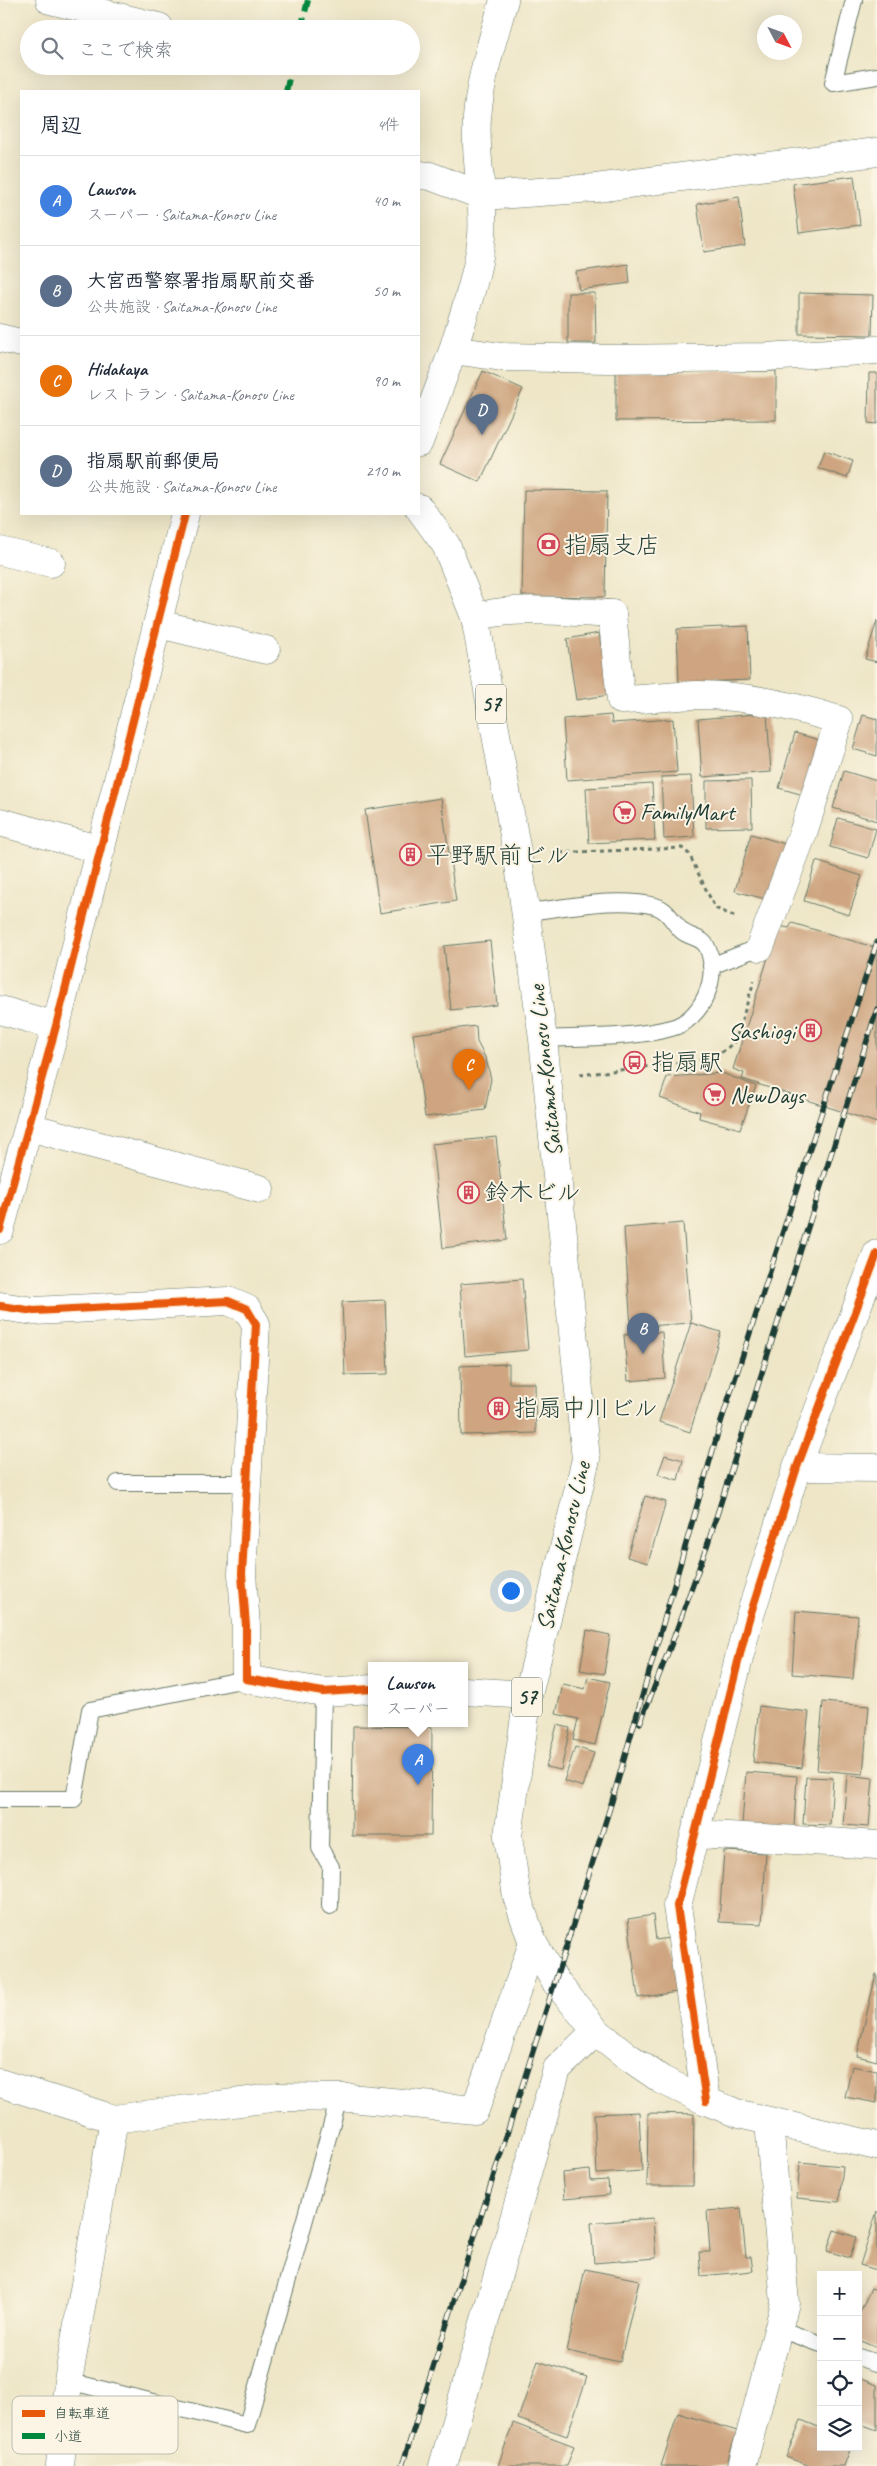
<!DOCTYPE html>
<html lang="ja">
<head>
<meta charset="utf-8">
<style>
  :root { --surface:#fff; --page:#f6f6f7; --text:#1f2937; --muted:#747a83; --line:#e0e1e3; --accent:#b45309 }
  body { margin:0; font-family:Caveat,"Klee One",sans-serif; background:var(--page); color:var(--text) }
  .controls { position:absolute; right:15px; bottom:15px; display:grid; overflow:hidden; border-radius:0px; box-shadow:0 5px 20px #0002 }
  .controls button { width:45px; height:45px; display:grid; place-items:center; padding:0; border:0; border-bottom:1px solid var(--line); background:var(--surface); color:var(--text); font:25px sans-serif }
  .compass { position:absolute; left:757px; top:15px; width:45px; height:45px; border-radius:50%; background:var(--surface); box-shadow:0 5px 20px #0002; rotate:131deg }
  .you { position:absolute; left:510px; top:1590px; width:18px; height:18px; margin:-12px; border:4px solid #fff; border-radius:50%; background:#1a73e8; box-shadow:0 0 0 8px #1a73e833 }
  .badge { display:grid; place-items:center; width:32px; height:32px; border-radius:50%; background:var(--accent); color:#fff; font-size:16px; font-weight:700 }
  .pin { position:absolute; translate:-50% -41px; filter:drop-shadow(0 1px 2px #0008) }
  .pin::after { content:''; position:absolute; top:26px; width:18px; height:15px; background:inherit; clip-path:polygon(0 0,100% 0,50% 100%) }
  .popup { position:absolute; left:368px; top:1662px; width:100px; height:65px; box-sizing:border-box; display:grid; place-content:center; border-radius:0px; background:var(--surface); filter:drop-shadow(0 1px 4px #0005); font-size:16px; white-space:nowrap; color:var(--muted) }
  .popup b { font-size:19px; color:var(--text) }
  .popup::after { content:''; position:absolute; left:50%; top:100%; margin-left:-10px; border:10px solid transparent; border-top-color:var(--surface) }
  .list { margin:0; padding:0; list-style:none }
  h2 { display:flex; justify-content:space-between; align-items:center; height:65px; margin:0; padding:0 20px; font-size:21px }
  h2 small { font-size:16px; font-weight:400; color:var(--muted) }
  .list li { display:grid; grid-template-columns:32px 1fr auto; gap:15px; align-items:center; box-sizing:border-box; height:90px; padding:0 20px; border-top:1px solid var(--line) }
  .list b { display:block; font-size:19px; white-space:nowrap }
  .list p { margin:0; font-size:16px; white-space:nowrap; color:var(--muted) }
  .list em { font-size:16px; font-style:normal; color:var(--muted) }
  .icon { flex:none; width:28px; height:28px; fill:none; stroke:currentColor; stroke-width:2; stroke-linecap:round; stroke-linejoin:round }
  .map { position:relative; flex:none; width:877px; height:2466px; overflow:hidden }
  .search { position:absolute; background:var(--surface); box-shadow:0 5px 20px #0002; left:20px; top:20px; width:400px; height:55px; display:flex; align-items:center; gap:12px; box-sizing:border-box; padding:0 18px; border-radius:28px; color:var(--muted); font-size:19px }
  .panel { position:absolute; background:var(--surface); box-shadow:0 5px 20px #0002; left:20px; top:90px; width:400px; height:425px; border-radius:0px }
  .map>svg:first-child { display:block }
  .building { fill:#cea580 }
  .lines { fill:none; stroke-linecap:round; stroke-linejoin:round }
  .service-casing { stroke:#677867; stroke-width:18 }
  .minor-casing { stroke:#677867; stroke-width:29 }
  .primary-casing { stroke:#677867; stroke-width:29 }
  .path { stroke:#677867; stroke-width:3; stroke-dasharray:4 4; stroke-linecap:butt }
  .service { stroke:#fff; stroke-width:16 }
  .minor { stroke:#fff; stroke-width:28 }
  .primary { stroke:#fff; stroke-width:28 }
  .rail-casing { stroke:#1f3d34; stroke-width:5.5 }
  .rail { stroke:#fcf5e5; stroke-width:4; stroke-dasharray:11; stroke-linecap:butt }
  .quiet { stroke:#00873e; stroke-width:6; stroke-dasharray:12 6; stroke-linecap:butt }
  .cycleway-casing { stroke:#fcf5e5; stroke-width:11 }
  .cycleway { stroke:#e8590c; stroke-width:8 }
  .labels { text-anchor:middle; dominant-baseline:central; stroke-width:4; stroke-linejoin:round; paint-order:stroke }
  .shield { fill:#fcf5e5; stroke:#617469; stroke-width:1 }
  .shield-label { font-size:22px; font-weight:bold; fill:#1f3d34 }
  .poi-label { font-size:24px; fill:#1f3d34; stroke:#fcf5e5; text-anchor:start }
  .street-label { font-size:24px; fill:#1f3d34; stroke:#fcf5e5 }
  .key { fill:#fcf5e5; stroke:#babeb0; stroke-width:1 }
  .key-label { font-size:14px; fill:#1f3d34 }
</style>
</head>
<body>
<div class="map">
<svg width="877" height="2466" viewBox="0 0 877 2466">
  <rect width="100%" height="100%" fill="#fcf5e5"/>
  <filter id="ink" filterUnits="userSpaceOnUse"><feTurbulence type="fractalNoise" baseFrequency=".02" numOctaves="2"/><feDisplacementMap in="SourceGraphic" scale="10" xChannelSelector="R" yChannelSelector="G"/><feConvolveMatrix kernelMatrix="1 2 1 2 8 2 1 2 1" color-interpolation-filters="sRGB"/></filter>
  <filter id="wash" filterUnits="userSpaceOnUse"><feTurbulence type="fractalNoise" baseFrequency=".0096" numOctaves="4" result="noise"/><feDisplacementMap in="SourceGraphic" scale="20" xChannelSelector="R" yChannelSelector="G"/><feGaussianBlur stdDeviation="1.12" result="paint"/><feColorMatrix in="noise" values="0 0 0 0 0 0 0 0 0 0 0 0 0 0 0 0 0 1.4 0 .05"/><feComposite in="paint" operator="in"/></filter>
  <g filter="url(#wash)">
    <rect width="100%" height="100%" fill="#eee6c7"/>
    <g id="blocks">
      <path class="building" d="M854,176l6,49 -61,8 -6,-49z
        M739,197l6,49 -41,6 -7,-48z
        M628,264l2,19 -51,7 -3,-18z
        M568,293h27l1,50h-28z
        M799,293l74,2 -1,40 -73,-1z
        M483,371l40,18 -43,93 -40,-18z
        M776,371v49l-160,1v-49z
        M869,373h8v51l-9,-1z
        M824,451l29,10 -6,17 -29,-10z
        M524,490l83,1 -2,106 -83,-1z
        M877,621v41l-12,-3z
        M748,626l2,54 -71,3 -2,-54z
        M599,633l10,62 -33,5 -9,-61z
        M767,713l4,59 -69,5 -4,-58z
        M611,715l1,8 61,-4 4,53 -110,8 -4,-61z
        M863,715l14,4v37l-24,-7z
        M795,733l28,8 -16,55 -28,-8z
        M844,771l33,10v40l-44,-13z
        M691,776l3,61 -30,2 -3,-62z
        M751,780l1,47 -46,1v-47z
        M652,784l3,56 -66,3 -3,-55z
        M441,798l15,103 -76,12 -15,-103z
        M838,818l38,11 -8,29 -38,-11z
        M751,834l38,11 -16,56 -38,-10z
        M816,861l46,15 -13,39 -45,-14z
        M792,923l85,25v175l-135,-44 2,-6 -11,-4 45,-143 11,2z
        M490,941l7,64 -46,5 -7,-64z
        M476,1026l1,16 9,17 5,20 -6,31 -60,7 -12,-83z
        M722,1073l34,13 -16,43 -41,-11 1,-6 -40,-14 7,-21z
        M496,1137l11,103 -64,8 -11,-104z
        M683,1223l8,100 -60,4 -7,-99z
        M522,1279l6,71 -63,6 -5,-72z
        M385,1300l3,74 -43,1 -3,-73z
        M691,1323l30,9 -31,100 -31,-10z
        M662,1332l3,46 -37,3 -4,-46z
        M509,1364v19h26l1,50 -75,2 -1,-69z
        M665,1455l18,5 -5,20 -20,-6z
        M645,1496l21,6 -18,61 -21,-6z
        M796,1611l62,5 -5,63 -61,-5z
        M587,1630l23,5 -6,39 -24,-4z
        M588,1677l22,5 -15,63 -22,-5 5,-21 -22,-5 7,-30 22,5z
        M823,1702l46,4 -6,68 -46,-4z
        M759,1706l50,6 -7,56 -49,-6z
        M557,1725l13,3 -9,42 -15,-3z
        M353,1726l79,1 -1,109h-79z
        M575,1747l19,6 -11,34 -19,-6z
        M746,1772l51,4 -3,51 -52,-3z
        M847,1775l26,3 -4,49 -26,-2z
        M806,1777l27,1 -3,47 -27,-1z
        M724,1851l42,2 -4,71 -43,-2z
        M653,1915l3,25 13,-2 8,54 -39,6 -10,-79z
        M876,1974h1v87l-20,-5z
        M852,2066l25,5v32l-32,-6z
        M639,2112l3,59 -45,3 -3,-60z
        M648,2113l46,1 -1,72h-46z
        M800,2162l43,4 -4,36 -42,-4z
        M590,2170l1,11 17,-1 1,15 -45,4 -2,-26z
        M741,2208l5,49h5l2,14 -52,5 -2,-24h11l-3,-41z
        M877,2211v59l-17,-5z
        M653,2218l3,40 -62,5 -3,-40z
        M834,2230l22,7 -6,21 -23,-7z
        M585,2269l54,11 -19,82 -53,-11z
        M871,2288l6,2v58l-19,-8v-23z
        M538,2361l49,16 -20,59 -49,-17z
        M858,2378l19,7v45l-19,-7z
        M678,2413l59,18 -11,35h-65z
        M801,2420l20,8v19h30l-7,19h-34l-24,-9z
        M513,2423l61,23 -7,20h-69z"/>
    </g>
  </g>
  <g filter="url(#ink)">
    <use href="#blocks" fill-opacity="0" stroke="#677867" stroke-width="1"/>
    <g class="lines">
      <defs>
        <path id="service" d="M854,0l-21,83 44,-7
          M527,912c38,-4 91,-16 128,-6 14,4 17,16 27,25 8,7 20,6 25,16 14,30 -5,73 -36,81 -34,10 -92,9 -128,11
          M711,966l49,-19
          M118,1483h129
          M323,1692l-3,156 11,19 -1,39
          M0,1799h74l16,-89 156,-31
          M779,2329l42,15
          M858,2357l19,6
          M68,2381l179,44 92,-327"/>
        <path id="minor" d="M50,0l109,27
          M419,175l11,1 53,20 113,-8 281,-36
          M453,350c11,-37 25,-75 29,-114 3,-40 -8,-78 -5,-118 3,-40 16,-79 27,-118
          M419,442l34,-92 49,7 106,2 158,-2 111,-7
          M0,551l51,12
          M475,617c44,-12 92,-5 137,-3l9,86c26,-1 52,-4 77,-5 48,0 96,11 141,25l-36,113 -43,114
          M159,624l107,26
          M0,822l101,28
          M0,1010l56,16
          M29,1127l231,62
          M0,1230l56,-204 129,-512
          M0,1306l34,5 194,-10 19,8 9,15 -14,250 4,52v53l77,13 49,-3
          M797,1467l80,1
          M464,1691l64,4
          M696,1834l181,11
          M0,2083l114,36 164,-22 72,1 125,12 58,-167
          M706,2101l-29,-195 71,-284 49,-155 80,-213
          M60,2466l8,-85 46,-262
          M443,2466l114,-397 39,-38
          M742,2466l43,-163 -16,-181"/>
        <path id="primary" d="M0,338l21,5
          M419,508l27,37 29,72 43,241 25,181 43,420 -58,236 -20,141 9,61 16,46 22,38 41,50 31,25 35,24 44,21 33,13 138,32"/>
      </defs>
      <use href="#service" class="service-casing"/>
      <use href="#minor" class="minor-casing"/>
      <use href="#primary" class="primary-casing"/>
      <path class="path" d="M552,853l130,-5 7,6 26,54 21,9
        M580,1075l134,-17 21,-16 19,-61"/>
      <use href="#service" class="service"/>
      <use href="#minor" class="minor"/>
      <use href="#primary" class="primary"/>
      <defs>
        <path id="rail" d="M640,1723l31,-78 37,-102 169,-534
          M402,2466l210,-665 109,-379 156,-480"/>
      </defs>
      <use href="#rail" class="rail-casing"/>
      <use href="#rail" class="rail"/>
      <path class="quiet" d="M301,29l7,-29
        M286,91l6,-25"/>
      <defs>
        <path id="cycleway" d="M0,1230l56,-204 129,-512
          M0,1306l34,5 194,-10 19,8 9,15 -14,250 4,52v53l77,13 49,-3
          M706,2101l-29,-195 71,-284 49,-155 80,-213"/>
      </defs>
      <use href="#cycleway" class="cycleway-casing"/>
      <use href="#cycleway" class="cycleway"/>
    </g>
  </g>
  <defs>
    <symbol id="bank-ring" viewBox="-11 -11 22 22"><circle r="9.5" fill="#fcf5e5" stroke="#d1495b" stroke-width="1.5"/><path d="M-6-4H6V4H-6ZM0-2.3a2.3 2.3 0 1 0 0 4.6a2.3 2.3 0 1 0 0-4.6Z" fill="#d1495b"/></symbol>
    <symbol id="supermarket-ring" viewBox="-11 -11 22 22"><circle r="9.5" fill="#fcf5e5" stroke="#d1495b" stroke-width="1.5"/><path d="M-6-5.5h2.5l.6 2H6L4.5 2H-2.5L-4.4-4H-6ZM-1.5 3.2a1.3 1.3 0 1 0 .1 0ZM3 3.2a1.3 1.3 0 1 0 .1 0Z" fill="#d1495b"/></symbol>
    <symbol id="building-ring" viewBox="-11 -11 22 22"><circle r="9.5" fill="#fcf5e5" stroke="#d1495b" stroke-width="1.5"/><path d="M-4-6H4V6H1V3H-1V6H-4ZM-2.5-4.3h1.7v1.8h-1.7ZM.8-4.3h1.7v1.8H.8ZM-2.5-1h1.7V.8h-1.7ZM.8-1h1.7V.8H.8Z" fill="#d1495b"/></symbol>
    <symbol id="bus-ring" viewBox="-11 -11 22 22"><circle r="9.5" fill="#fcf5e5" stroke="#d1495b" stroke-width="1.5"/><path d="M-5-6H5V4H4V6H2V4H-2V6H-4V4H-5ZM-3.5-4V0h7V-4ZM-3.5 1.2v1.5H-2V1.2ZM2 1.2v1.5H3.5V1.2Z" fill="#d1495b"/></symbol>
  </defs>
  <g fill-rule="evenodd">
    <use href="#bank-ring" x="536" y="532" width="25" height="25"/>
    <use href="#supermarket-ring" x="612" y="800" width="25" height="25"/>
    <use href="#building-ring" x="398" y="842" width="25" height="25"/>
    <use href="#building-ring" x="798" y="1018" width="25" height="25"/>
    <use href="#bus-ring" x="622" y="1050" width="25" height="25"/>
    <use href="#supermarket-ring" x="702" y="1082" width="25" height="25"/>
    <use href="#building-ring" x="456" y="1180" width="25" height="25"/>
    <use href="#building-ring" x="486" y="1396" width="25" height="25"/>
  </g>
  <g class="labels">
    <g class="shield">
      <rect x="476" y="684.5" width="30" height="39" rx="4"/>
      <rect x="512" y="1677.5" width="30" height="39" rx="4"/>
    </g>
    <g class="shield-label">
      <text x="491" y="704">57</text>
      <text x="527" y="1697">57</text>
    </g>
    <g class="poi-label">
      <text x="564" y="545">指扇支店</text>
      <text x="640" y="812">FamilyMart</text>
      <text x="426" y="855">平野駅前ビル</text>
      <text x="795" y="1031" text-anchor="end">Sashiogi</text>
      <text x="651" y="1062">指扇駅</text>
      <text x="730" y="1095">NewDays</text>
      <text x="485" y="1192">鈴木ビル</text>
      <text x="514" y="1408">指扇中川ビル</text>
    </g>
    <g class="street-label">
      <text transform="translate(545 1071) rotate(-96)">Saitama-Konosu Line</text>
      <text transform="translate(563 1546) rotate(-77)">Saitama-Konosu Line</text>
    </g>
  </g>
  <rect x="12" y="2396" width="166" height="58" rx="8" class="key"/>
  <rect x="22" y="2410" width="23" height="7" fill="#e8590c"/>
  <rect x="22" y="2433" width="23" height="6" fill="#00873e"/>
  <g class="key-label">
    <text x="54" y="2418">自転車道</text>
    <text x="54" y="2441">小道</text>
  </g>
</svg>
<div class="controls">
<button>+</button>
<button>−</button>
<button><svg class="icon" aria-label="locate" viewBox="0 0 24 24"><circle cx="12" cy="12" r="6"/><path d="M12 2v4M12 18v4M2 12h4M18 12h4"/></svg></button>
<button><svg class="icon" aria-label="layers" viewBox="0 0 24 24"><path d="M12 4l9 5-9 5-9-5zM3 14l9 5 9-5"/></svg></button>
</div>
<svg class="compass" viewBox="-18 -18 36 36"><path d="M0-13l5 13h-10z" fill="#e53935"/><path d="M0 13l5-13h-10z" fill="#747a83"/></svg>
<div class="you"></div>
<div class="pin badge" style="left:418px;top:1785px;background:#3f7fe0">A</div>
<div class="popup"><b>Lawson</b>スーパー</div>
<div class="pin badge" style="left:643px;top:1354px;background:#5c6f8a">B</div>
<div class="pin badge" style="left:469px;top:1090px;background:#e8710a">C</div>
<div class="pin badge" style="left:482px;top:435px;background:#5c6f8a">D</div>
<div class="search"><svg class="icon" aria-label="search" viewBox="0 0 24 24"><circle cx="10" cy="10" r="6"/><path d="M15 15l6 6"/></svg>ここで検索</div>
<section class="panel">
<h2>周辺<small>4件</small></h2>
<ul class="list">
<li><span class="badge" style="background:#3f7fe0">A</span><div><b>Lawson</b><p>スーパー · Saitama-Konosu Line</p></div><em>40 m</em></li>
<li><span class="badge" style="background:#5c6f8a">B</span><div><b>大宮西警察署指扇駅前交番</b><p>公共施設 · Saitama-Konosu Line</p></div><em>50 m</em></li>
<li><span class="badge" style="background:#e8710a">C</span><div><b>Hidakaya</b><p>レストラン · Saitama-Konosu Line</p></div><em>90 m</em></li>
<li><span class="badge" style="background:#5c6f8a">D</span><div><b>指扇駅前郵便局</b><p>公共施設 · Saitama-Konosu Line</p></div><em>210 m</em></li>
</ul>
</section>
</div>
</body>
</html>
